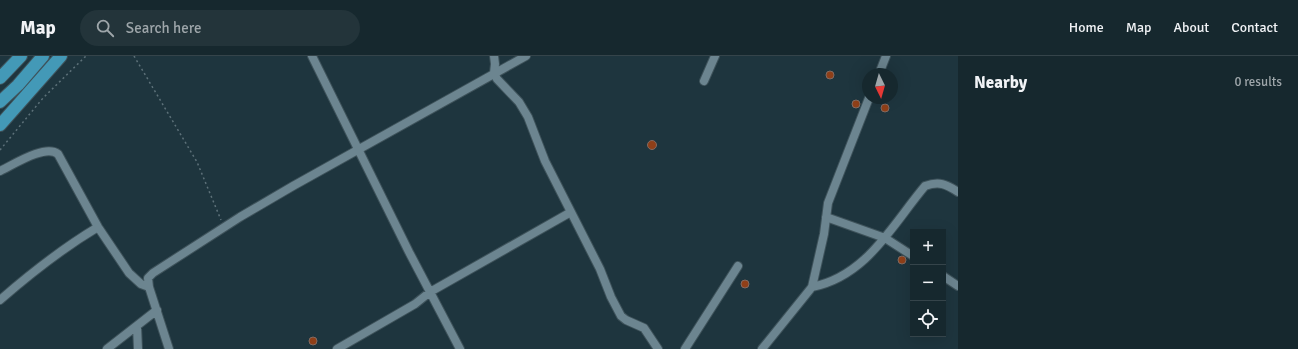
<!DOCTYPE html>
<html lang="en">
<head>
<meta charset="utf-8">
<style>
  :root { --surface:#16282e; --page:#23343a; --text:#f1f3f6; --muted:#9ea6aa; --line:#35444a }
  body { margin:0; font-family:Signika,sans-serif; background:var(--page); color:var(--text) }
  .controls { position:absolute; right:12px; bottom:12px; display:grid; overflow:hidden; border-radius:0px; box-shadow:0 4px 16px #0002 }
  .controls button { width:36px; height:36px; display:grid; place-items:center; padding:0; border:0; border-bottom:1px solid var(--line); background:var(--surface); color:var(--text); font:20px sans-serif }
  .compass { position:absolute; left:862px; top:12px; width:36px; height:36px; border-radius:50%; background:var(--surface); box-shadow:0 4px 16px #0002; rotate:175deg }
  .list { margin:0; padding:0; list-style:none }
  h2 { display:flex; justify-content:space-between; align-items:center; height:52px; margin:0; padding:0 16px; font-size:17px }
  h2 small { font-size:13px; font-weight:400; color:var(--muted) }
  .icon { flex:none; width:22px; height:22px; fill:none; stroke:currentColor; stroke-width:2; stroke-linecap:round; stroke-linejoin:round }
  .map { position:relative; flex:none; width:958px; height:293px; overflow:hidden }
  header { display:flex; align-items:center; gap:24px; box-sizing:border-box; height:56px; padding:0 20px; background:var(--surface); border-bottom:1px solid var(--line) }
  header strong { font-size:19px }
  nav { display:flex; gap:22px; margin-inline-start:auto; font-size:14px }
  .search { width:280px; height:36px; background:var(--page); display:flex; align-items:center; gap:10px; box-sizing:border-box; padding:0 14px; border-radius:22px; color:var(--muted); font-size:15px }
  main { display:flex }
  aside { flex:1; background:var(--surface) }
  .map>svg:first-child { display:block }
  .building { fill:#8f3f18; stroke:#826a61 }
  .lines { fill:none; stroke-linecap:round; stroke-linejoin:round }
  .street-casing { stroke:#3e525a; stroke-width:10 }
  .primary-casing { stroke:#3e525a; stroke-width:14 }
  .path { stroke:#5d7179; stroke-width:1.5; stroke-dasharray:2 3; stroke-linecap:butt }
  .street { stroke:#6c8590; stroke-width:8 }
  .primary { stroke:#4399b7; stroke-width:12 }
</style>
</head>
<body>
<header>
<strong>Map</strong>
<div class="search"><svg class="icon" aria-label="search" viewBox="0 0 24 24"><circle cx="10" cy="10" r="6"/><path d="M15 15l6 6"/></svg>Search here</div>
<nav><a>Home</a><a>Map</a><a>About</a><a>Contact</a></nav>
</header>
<main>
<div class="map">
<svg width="958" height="293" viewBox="0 0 958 293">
  <rect width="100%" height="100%" fill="#1e353e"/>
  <path class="building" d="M826 19a4 4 0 1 1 8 0a4 4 0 1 1-8 0Z
    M852 48a4 4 0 1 1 8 0a4 4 0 1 1-8 0Z
    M881 52a4 4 0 1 1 8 0a4 4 0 1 1-8 0Z
    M647.5 89a4.5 4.5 0 1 1 9 0a4.5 4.5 0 1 1-9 0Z
    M898 204a4 4 0 1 1 8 0a4 4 0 1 1-8 0Z
    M741 228a4 4 0 1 1 8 0a4 4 0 1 1-8 0Z
    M309 285a4 4 0 1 1 8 0a4 4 0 1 1-8 0Z"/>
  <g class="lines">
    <defs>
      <path id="street" d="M312,0l97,196 51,97
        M494,0l1,8 -1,9 3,6 22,23 9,15 17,44 55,108 11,28 10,19 5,4 18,8 14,21
        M879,18l7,-18
        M704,25l11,-25
        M0,115c13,-6 45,-27 58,-17l40,73 31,46 12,11 8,3
        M826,161l59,21 28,18
        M943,220l15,10
        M812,231c55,-11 80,-62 113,-101 14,-5 21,-2 33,6
        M0,244c31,-27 63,-52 98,-73
        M137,270l1,23
        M107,293l50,-39
        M169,293l-20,-62 -1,-9 5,-5 87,-56 53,-31 233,-130
        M337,293l78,-45 15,-12 141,-80
        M685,293l53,-83
        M762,293l50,-62 12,-53 4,-31 41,-105"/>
      <path id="primary" d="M0,22l21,-22
        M0,46l18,-17 25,-29
        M0,69l61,-69"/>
    </defs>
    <use href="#street" class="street-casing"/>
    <use href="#primary" class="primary-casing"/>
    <path class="path" d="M134,0l63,106 24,58
      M0,94l43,-52 43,-42"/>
    <use href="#street" class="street"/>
    <use href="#primary" class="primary"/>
  </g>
</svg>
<div class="controls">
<button>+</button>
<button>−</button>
<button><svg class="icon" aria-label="locate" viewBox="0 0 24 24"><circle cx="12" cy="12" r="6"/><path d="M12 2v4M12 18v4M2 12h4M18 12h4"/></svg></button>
</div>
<svg class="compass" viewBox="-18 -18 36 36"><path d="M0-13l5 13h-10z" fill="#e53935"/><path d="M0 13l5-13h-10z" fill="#9ea6aa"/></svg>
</div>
<aside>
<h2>Nearby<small>0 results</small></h2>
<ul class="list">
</ul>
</aside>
</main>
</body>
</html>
